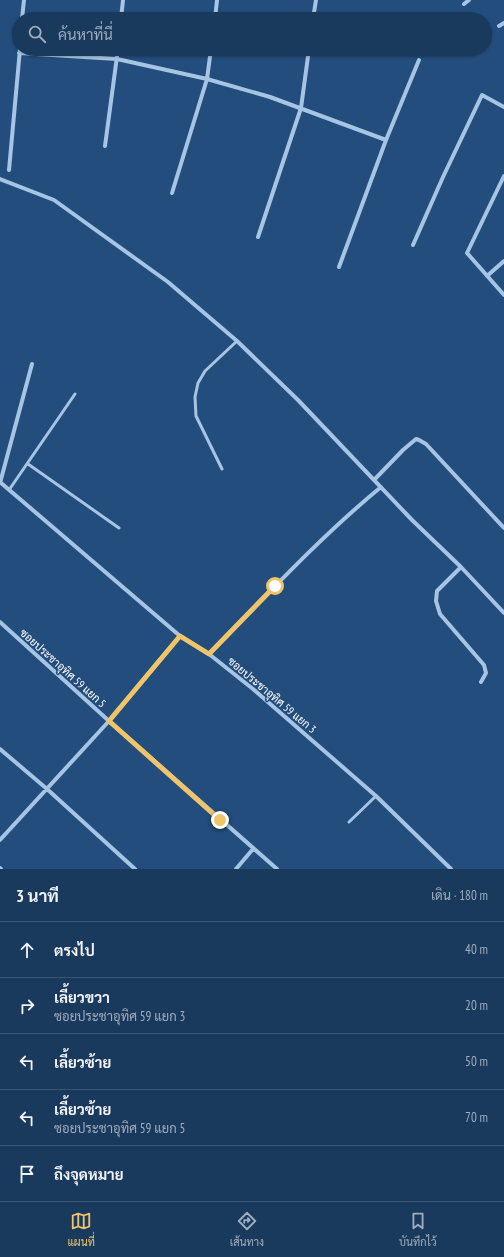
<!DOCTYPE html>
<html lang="th">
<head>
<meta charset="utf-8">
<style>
  :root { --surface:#1a3a5d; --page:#234163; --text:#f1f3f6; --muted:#9fadbc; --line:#385472; --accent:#f0c469 }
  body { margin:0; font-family:"PT Sans Narrow",Sarabun,sans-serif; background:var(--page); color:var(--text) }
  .stop { position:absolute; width:12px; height:12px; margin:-9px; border:3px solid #f0c469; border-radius:50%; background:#fff }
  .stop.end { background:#f0c469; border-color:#fff; box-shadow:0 1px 4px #0008 }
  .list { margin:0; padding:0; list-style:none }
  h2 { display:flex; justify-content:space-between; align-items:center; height:52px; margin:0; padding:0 16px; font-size:17px }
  h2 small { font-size:13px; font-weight:400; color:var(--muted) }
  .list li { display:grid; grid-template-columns:26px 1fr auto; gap:12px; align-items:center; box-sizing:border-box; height:56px; padding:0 16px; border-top:1px solid var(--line) }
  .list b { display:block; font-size:15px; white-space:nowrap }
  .list p { margin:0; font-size:13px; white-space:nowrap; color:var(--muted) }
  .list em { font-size:13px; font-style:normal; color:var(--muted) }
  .icon { flex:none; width:22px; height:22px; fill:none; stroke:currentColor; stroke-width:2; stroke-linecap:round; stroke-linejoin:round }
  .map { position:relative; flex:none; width:504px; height:869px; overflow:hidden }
  .search { position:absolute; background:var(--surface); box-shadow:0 1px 3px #0004; left:12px; right:12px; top:12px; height:44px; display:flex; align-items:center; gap:10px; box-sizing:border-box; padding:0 14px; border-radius:22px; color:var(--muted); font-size:15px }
  .sheet { height:332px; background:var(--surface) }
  nav { display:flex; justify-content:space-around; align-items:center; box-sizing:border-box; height:56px; border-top:1px solid var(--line); background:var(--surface); font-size:11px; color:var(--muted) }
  nav a { display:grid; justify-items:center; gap:2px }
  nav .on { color:var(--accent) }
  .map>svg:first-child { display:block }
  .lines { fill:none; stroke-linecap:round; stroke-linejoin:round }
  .service { stroke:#a6c5e5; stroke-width:3 }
  .minor { stroke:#a6c5e5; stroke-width:4 }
  .route { stroke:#f0c469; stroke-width:5 }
  .labels { text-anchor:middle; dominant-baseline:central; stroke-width:3; stroke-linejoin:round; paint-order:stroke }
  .street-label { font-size:11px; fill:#fff; stroke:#234d7c }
</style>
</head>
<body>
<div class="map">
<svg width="504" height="869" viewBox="0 0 504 869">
  <rect width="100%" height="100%" fill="#234d7c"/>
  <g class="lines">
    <path class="service" d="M28,464l91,64
      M222,469l-26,-53 -1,-19 3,-14 7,-12 32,-30
      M9,490l66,-96
      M349,822l27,-26"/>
    <path class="minor" d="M464,4l5,-4
      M22,19l2,-19
      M121,19l2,-19
      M215,19l2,-19
      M313,19l3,-19
      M499,26l5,-3
      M19,53l98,6 90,20 63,18 116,43
      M105,146l13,-97
      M9,170l11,-121
      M504,176l-37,77 37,42
      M0,179l54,21 114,82 69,59 61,59 114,120 49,47 43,46
      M172,193l35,-114 4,-30
      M258,237l43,-129 8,-59
      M413,245l30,-68 39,-82 22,12
      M339,267l47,-127 33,-80
      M487,276l17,-15
      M374,480l29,-30 13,-11 3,1 7,4 78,84
      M0,482l180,154 29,18 44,35 123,107 75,73
      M0,483l32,-119
      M461,567l-24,24 -1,10 4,13 44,51 2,8 -5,9
      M0,622l109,99 168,148
      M209,654c56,-57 110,-116 172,-167
      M0,749l47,40 88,80
      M0,840l109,-119 71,-85
      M0,868l1,1
      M236,869l17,-20"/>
  </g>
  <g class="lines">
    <path class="route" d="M220,820l-111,-99 71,-85 29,18 66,-68"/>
  </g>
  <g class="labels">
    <g class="street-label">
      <text transform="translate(63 668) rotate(42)">ซอยประชาอุทิศ 59 แยก 5</text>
      <text transform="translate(272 695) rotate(40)">ซอยประชาอุทิศ 59 แยก 3</text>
    </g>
  </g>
</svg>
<div class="stop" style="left:275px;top:586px"></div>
<div class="stop end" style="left:220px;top:820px"></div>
<div class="search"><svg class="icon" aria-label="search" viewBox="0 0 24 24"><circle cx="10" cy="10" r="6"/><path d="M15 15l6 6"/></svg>ค้นหาที่นี่</div>
</div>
<section class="sheet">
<h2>3 นาที<small>เดิน · 180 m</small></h2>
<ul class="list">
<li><svg class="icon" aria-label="ahead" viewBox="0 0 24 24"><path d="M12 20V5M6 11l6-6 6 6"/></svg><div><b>ตรงไป</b></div><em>40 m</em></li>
<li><svg class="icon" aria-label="right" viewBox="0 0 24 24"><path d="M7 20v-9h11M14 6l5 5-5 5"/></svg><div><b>เลี้ยวขวา</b><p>ซอยประชาอุทิศ 59 แยก 3</p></div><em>20 m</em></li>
<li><svg class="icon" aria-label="left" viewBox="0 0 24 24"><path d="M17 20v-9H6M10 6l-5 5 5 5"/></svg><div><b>เลี้ยวซ้าย</b></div><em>50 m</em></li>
<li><svg class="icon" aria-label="left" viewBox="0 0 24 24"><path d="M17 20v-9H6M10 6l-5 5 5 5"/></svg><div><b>เลี้ยวซ้าย</b><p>ซอยประชาอุทิศ 59 แยก 5</p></div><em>70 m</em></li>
<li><svg class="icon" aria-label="arrive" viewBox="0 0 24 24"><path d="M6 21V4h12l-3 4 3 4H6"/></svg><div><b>ถึงจุดหมาย</b></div></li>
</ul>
</section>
<nav>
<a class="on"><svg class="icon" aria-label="map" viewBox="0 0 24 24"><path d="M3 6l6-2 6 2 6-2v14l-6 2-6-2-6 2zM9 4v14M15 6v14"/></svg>แผนที่</a>
<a><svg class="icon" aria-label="directions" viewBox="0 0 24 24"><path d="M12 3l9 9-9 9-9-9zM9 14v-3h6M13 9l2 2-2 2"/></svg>เส้นทาง</a>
<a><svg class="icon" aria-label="saved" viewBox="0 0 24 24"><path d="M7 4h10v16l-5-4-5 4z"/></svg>บันทึกไว้</a>
</nav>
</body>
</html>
